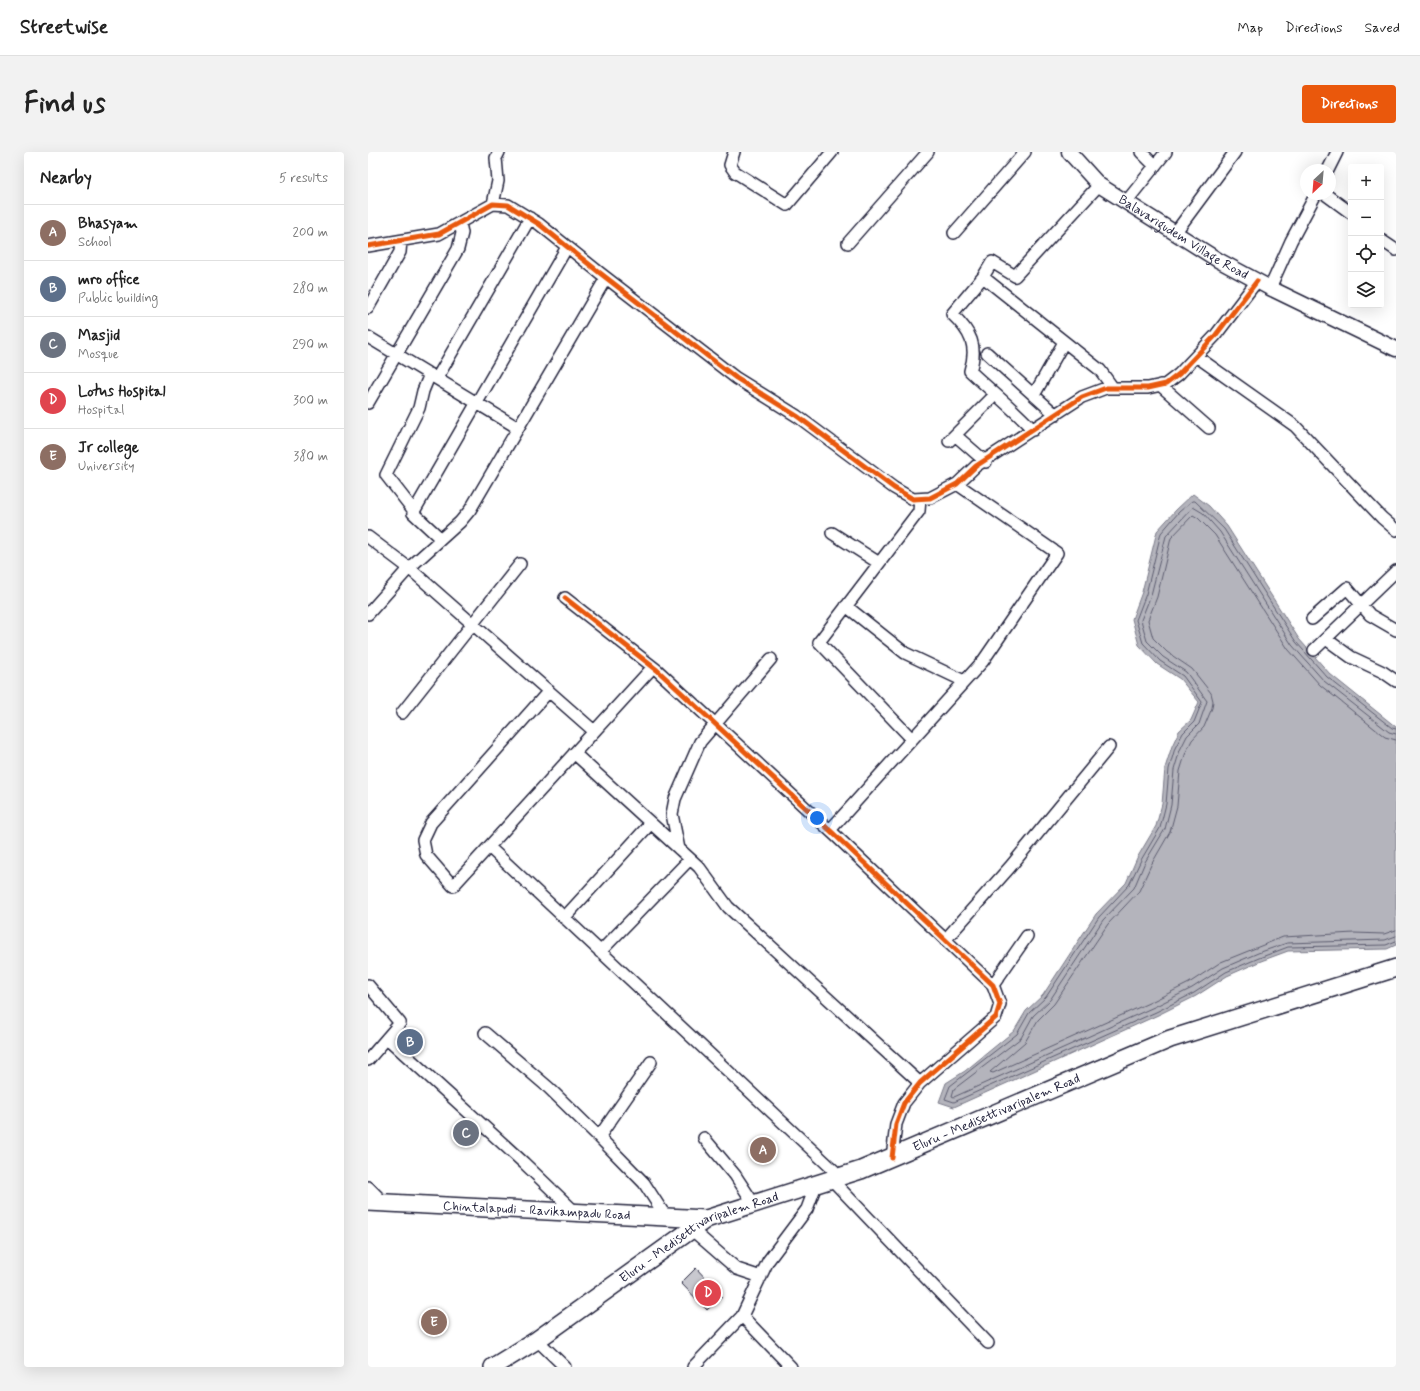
<!DOCTYPE html>
<html lang="en">
<head>
<meta charset="utf-8">
<style>
  :root { --surface:#fff; --page:#f2f2f2; --text:#222; --muted:#767676; --line:#e0e0e0; --accent:#ea580c }
  body { margin:0; font-family:Mynerve,sans-serif; background:var(--page); color:var(--text) }
  .controls { position:absolute; right:12px; top:12px; display:grid; overflow:hidden; border-radius:4px; box-shadow:0 4px 16px #0002 }
  .controls button { width:36px; height:36px; display:grid; place-items:center; padding:0; border:0; border-bottom:1px solid var(--line); background:var(--surface); color:var(--text); font:20px sans-serif }
  .compass { position:absolute; left:932px; top:12px; width:36px; height:36px; border-radius:50%; background:var(--surface); box-shadow:0 4px 16px #0002; rotate:206deg }
  .you { position:absolute; left:449px; top:666px; width:14px; height:14px; margin:-10px; border:3px solid #fff; border-radius:50%; background:#1a73e8; box-shadow:0 0 0 6px #1a73e833 }
  .badge { display:grid; place-items:center; width:26px; height:26px; border-radius:50%; background:var(--accent); color:#fff; font-size:13px; font-weight:700 }
  .pin { position:absolute; translate:-50% -50%; border:2px solid #fff; box-shadow:0 1px 4px #0006 }
  .list { margin:0; padding:0; list-style:none }
  h2 { display:flex; justify-content:space-between; align-items:center; height:52px; margin:0; padding:0 16px; font-size:17px }
  h2 small { font-size:13px; font-weight:400; color:var(--muted) }
  .list li { display:grid; grid-template-columns:26px 1fr auto; gap:12px; align-items:center; box-sizing:border-box; height:56px; padding:0 16px; border-top:1px solid var(--line) }
  .list b { display:block; font-size:15px; white-space:nowrap }
  .list p { margin:0; font-size:13px; white-space:nowrap; color:var(--muted) }
  .list em { font-size:13px; font-style:normal; color:var(--muted) }
  .icon { flex:none; width:22px; height:22px; fill:none; stroke:currentColor; stroke-width:2; stroke-linecap:round; stroke-linejoin:round }
  .map { position:relative; flex:none; width:1028px; height:1215px; overflow:hidden; border-radius:4px }
  header { display:flex; align-items:center; gap:24px; box-sizing:border-box; height:56px; padding:0 20px; background:var(--surface); border-bottom:1px solid var(--line) }
  header strong { font-size:19px }
  nav { display:flex; gap:22px; margin-inline-start:auto; font-size:14px }
  .intro { display:flex; align-items:center; justify-content:space-between; box-sizing:border-box; height:96px; padding:0 24px }
  h1 { margin:0; font-size:28px }
  .button { padding:10px 18px; border-radius:4px; background:var(--accent); color:#fff; font-size:14px; font-weight:700 }
  main { display:flex; gap:24px; padding:0 24px }
  aside { flex:1; background:var(--surface); border-radius:4px; box-shadow:0 4px 16px #0002 }
  .map>svg:first-child { display:block }
  .water { fill:#b4b4bc; stroke:#7a7a88 }
  .lines { fill:none; stroke-linecap:round; stroke-linejoin:round }
  .shore { stroke:#5c5c6f; stroke-width:1 }
  .building { fill:#c8c8cf; stroke:#22223b }
  .minor-casing { stroke:#22223b; stroke-width:14 }
  .tertiary-casing { stroke:#22223b; stroke-width:17 }
  .primary-casing { stroke:#22223b; stroke-width:20 }
  .minor { stroke:#fff; stroke-width:11 }
  .tertiary { stroke:#fff; stroke-width:14 }
  .primary { stroke:#fff; stroke-width:17 }
  .cycleway-casing { stroke:#fff; stroke-width:8 }
  .cycleway { stroke:#e8590c; stroke-width:5 }
  .labels { text-anchor:middle; dominant-baseline:central; stroke-width:3; stroke-linejoin:round; paint-order:stroke }
  .street-label { font-size:13px; fill:#22223b; stroke:#fff }
</style>
</head>
<body>
<header>
<strong>Streetwise</strong>
<nav><a>Map</a><a>Directions</a><a>Saved</a></nav>
</header>
<div class="intro"><h1>Find us</h1><a class="button">Directions</a></div>
<main>
<aside>
<h2>Nearby<small>5 results</small></h2>
<ul class="list">
<li><span class="badge" style="background:#8d6e63">A</span><div><b>Bhasyam</b><p>School</p></div><em>200 m</em></li>
<li><span class="badge" style="background:#5c6f8a">B</span><div><b>mro office</b><p>Public building</p></div><em>280 m</em></li>
<li><span class="badge" style="background:#6b7280">C</span><div><b>Masjid</b><p>Mosque</p></div><em>290 m</em></li>
<li><span class="badge" style="background:#e0444e">D</span><div><b>Lotus Hospital</b><p>Hospital</p></div><em>300 m</em></li>
<li><span class="badge" style="background:#8d6e63">E</span><div><b>Jr college</b><p>University</p></div><em>380 m</em></li>
</ul>
</aside>
<div class="map">
<svg width="1028" height="1215" viewBox="0 0 1028 1215">
  <rect width="100%" height="100%" fill="#fff"/>
  <filter id="ink" filterUnits="userSpaceOnUse"><feTurbulence type="fractalNoise" baseFrequency=".025" numOctaves="2"/><feDisplacementMap in="SourceGraphic" scale="8" xChannelSelector="R" yChannelSelector="G"/><feConvolveMatrix kernelMatrix="1 2 1 2 8 2 1 2 1" color-interpolation-filters="sRGB"/></filter>
  <g filter="url(#ink)">
    <path class="water" d="M825,342l16,12 18,20 72,113 31,35 66,53v218l-9,4 -99,2 -27,10 -34,15 -31,20 -38,19 -204,92 -15,-5 7,-19 19,-12 49,-40 12,-20 17,-16 53,-81 30,-31 11,-25 19,-32 6,-22 3,-36 7,-22 7,-15 12,-11 8,-18 -19,-23 -23,-15 -18,-19 -7,-26 10,-27 15,-61 19,-21z"/>
    <g class="lines">
      <path class="shore" d="M1028,577l-4,-1 -65,-51 -31,-35 -72,-113 -29,-28h-3l-13,11 -18,21 -15,61 -10,26 7,23 17,18 23,15 19,26 -8,20 -11,11 -8,15 -6,21 -3,35 -6,24 -19,32 -12,25 -30,32 -53,80 -17,16 -12,21 -67,52 -5,13 9,3 202,-90 38,-19 32,-21 33,-14 29,-11 98,-2 10,-4
        M1028,582l-7,-2 -65,-51 -32,-36 -72,-113 -17,-19 -10,-6 -27,29 -15,59 -10,25 6,21 16,16 23,15 21,29 -8,23 -12,12 -7,14 -6,20 -3,35 -6,24 -20,33 -11,26 -31,32 -53,80 -17,16 -12,22 -67,51 -2,7 2,1 200,-90 38,-19 31,-20 35,-15 29,-10 98,-3 11,-4
        M1028,588l-11,-3 -65,-52 -32,-36 -73,-114 -17,-17 -5,-3 -22,23 -14,59 -9,23 5,18 14,14 25,17 19,24 2,8 -1,7 -8,19 -12,13 -6,12 -6,19 -3,35 -7,26 -19,33 -12,26 -31,33 -54,80 -16,16 -13,22 -35,30 3,1 158,-71 38,-19 32,-21 62,-25 71,-4 30,1 12,-4"/>
    </g>
    <path class="building" d="M328,1116l26,28 -15,14 -26,-27z"/>
    <g class="lines">
      <defs>
        <path id="minor" d="M366,0l-4,13 5,7 52,33 45,-53
          M773,0l14,14
          M960,18l9,-18
          M957,42l26,19
          M758,50l40,-50
          M125,52l5,-23 -2,-23 3,-6
          M586,81l71,-81
          M807,81l60,-81
          M1013,88l15,10
          M480,91l80,-91
          M0,94l71,-12 54,-30 15,1 31,19 61,49 136,105 61,38 97,72 19,11 17,-1 27,-14 19,-18 106,-69 24,-9h42l18,-4 13,-10 36,-38 42,-55
          M615,125l117,93 13,18
          M902,136l21,-47 25,-47
          M0,156l32,-56 1,-11
          M0,185l150,91
          M619,201l69,62
          M828,204l99,70 87,92 14,12
          M69,226l93,-160
          M792,233l49,43
          M666,243l30,-53
          M0,251l90,-154 4,-16 -2,-10
          M665,278c-19,-21 -42,-39 -63,-59 8,-25 1,-39 -18,-57l31,-37 9,-15 23,14 84,-91
          M587,283l31,27
          M581,289l46,-46
          M46,359l-28,-36 33,-67 4,-17 7,-17
          M464,381l47,30
          M0,385l41,31 185,163
          M73,387l-28,-26 154,-266
          M197,446l92,72 179,166 157,149 7,19 -4,13 -76,66 -16,20 -8,21 -4,34
          M478,454l59,47 59,28
          M0,462l41,-46 51,-46 10,-12 136,-232
          M944,467l35,-31 23,27 26,15
          M958,487l25,18 32,15 13,9
          M946,498l82,-79
          M181,539l-118,132 -8,17 3,15 27,31 200,-219
          M34,561l118,-149
          M544,587l-93,-97 100,-131 1,-12
          M206,601l125,114 29,40 192,176
          M462,678l153,-169 74,-108 -100,-69
          M121,695l352,330
          M311,697l-7,-35 3,-15 25,-57 71,-83
          M196,766l87,-95
          M577,788l65,-73 99,-120
          M232,800l90,-93
          M0,833l32,38 -32,37
          M625,833l34,-49
          M117,881l64,55 50,49 45,46 22,34
          M19,886l137,125 51,49
          M231,985l52,-75
          M336,986l31,37 19,29
          M464,1028l156,163
          M0,1035l16,16
          M323,1077l46,40 24,8
          M374,1164l49,51
          M169,1188l28,27
          M325,1215l49,-51 26,-55 39,-52 9,-24"/>
        <g id="tertiary">
          <path id="s1" d="M701,0l30,33 119,75 52,28 126,61"/>
        </g>
        <g id="primary">
          <path id="s2" d="M0,1050l338,17"/>
          <path id="s3" d="M125,1215l44,-27 169,-121 155,-49 309,-131 226,-71"/>
        </g>
      </defs>
      <use href="#minor" class="minor-casing"/>
      <use href="#tertiary" class="tertiary-casing"/>
      <use href="#primary" class="primary-casing"/>
      <use href="#minor" class="minor"/>
      <use href="#tertiary" class="tertiary"/>
      <use href="#primary" class="primary"/>
      <defs>
        <path id="cycleway" d="M0,94l71,-12 54,-30 15,1 31,19 61,49 136,105 61,38 97,72 19,11 17,-1 27,-14 19,-18 106,-69 24,-9h42l18,-4 13,-10 36,-38 42,-55
          M197,446l92,72 179,166 157,149 7,19 -4,13 -76,66 -16,20 -8,21 -4,34"/>
      </defs>
      <use href="#cycleway" class="cycleway-casing"/>
      <use href="#cycleway" class="cycleway"/>
    </g>
  </g>
  <g class="labels">
    <g class="street-label">
      <text stroke="none"><textPath href="#s1" startOffset="144">Balavarigudem Village Road</textPath></text>
      <text stroke="none"><textPath href="#s3" startOffset="569">Eluru - Medisettivaripalem Road</textPath></text>
      <text stroke="none"><textPath href="#s2" startOffset="169">Chintalapudi - Ravikampadu Road</textPath></text>
      <text stroke="none"><textPath href="#s3" startOffset="245">Eluru - Medisettivaripalem Road</textPath></text>
    </g>
  </g>
</svg>
<div class="controls">
<button>+</button>
<button>−</button>
<button><svg class="icon" aria-label="locate" viewBox="0 0 24 24"><circle cx="12" cy="12" r="6"/><path d="M12 2v4M12 18v4M2 12h4M18 12h4"/></svg></button>
<button><svg class="icon" aria-label="layers" viewBox="0 0 24 24"><path d="M12 4l9 5-9 5-9-5zM3 14l9 5 9-5"/></svg></button>
</div>
<svg class="compass" viewBox="-18 -18 36 36"><path d="M0-13l5 13h-10z" fill="#e53935"/><path d="M0 13l5-13h-10z" fill="#767676"/></svg>
<div class="you"></div>
<div class="pin badge" style="left:395px;top:998px;background:#8d6e63">A</div>
<div class="pin badge" style="left:42px;top:890px;background:#5c6f8a">B</div>
<div class="pin badge" style="left:98px;top:981px;background:#6b7280">C</div>
<div class="pin badge" style="left:340px;top:1141px;background:#e0444e">D</div>
<div class="pin badge" style="left:66px;top:1170px;background:#8d6e63">E</div>
</div>
</main>
</body>
</html>
